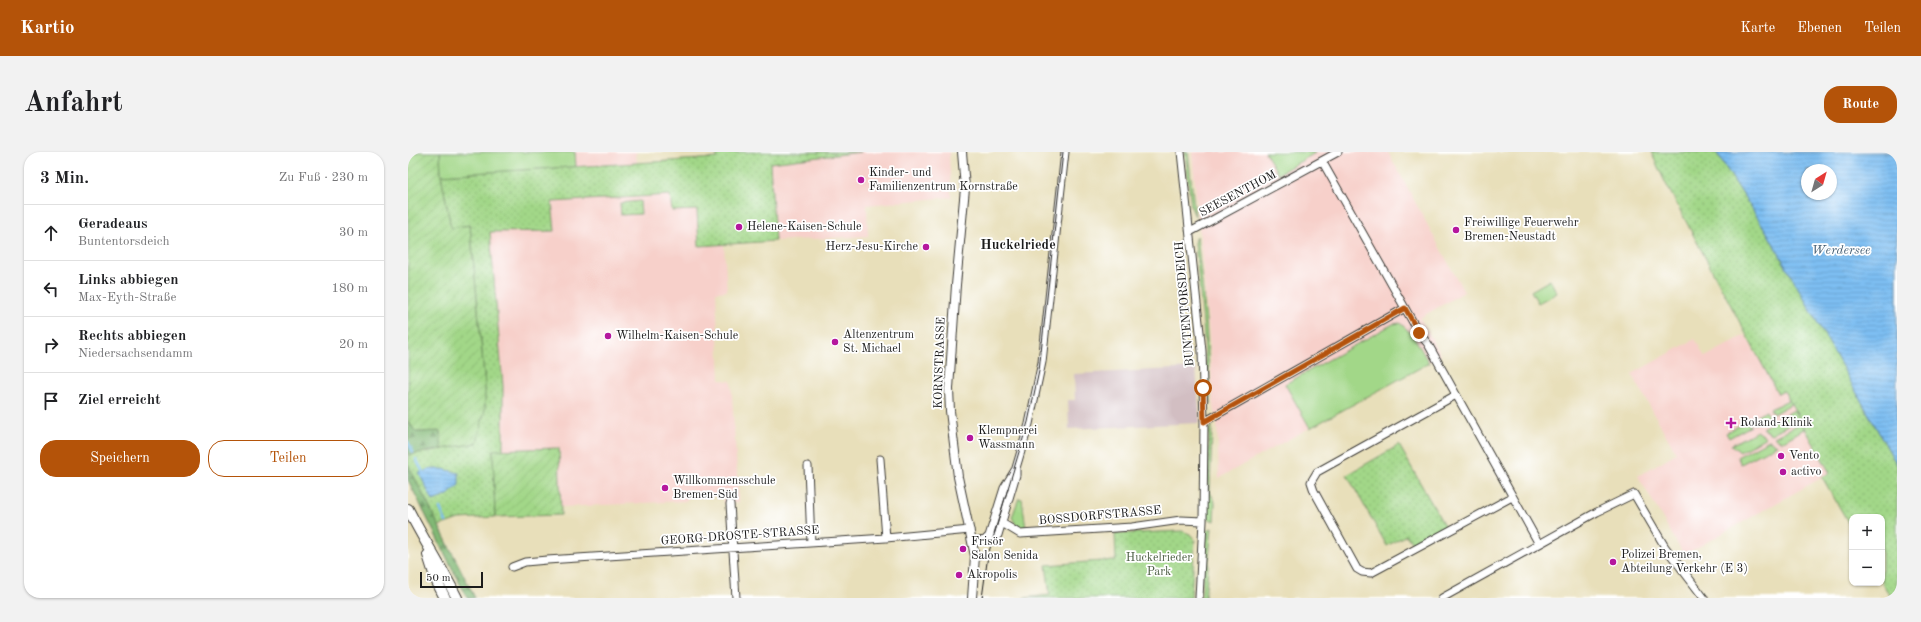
<!DOCTYPE html>
<html lang="de">
<head>
<meta charset="utf-8">
<style>
  :root { --surface:#fff; --page:#f2f2f2; --text:#202124; --muted:#757577; --line:#e0e0e0; --accent:#b45309 }
  body { margin:0; font-family:"Old Standard TT",serif; background:var(--page); color:var(--text) }
  .controls { position:absolute; right:12px; bottom:12px; display:grid; overflow:hidden; border-radius:8px; box-shadow:0 1px 3px #0004 }
  .controls button { width:36px; height:36px; display:grid; place-items:center; padding:0; border:0; border-bottom:1px solid var(--line); background:var(--surface); color:var(--text); font:20px sans-serif }
  .compass { position:absolute; left:1393px; top:12px; width:36px; height:36px; border-radius:50%; background:var(--surface); box-shadow:0 1px 3px #0004; rotate:37deg }
  .scale { position:absolute; left:12px; bottom:10px; width:63px; box-sizing:border-box; padding-left:4px; border:2px solid #1c1c1c; border-top:0; font-size:11px; line-height:14px; white-space:nowrap; color:#1c1c1c; -webkit-text-stroke:3px #fff; paint-order:stroke }
  .stop { position:absolute; width:12px; height:12px; margin:-9px; border:3px solid #b45309; border-radius:50%; background:#fff }
  .stop.end { background:#b45309; border-color:#fff; box-shadow:0 1px 4px #0008 }
  .list { margin:0; padding:0; list-style:none }
  h2 { display:flex; justify-content:space-between; align-items:center; height:52px; margin:0; padding:0 16px; font-size:17px }
  h2 small { font-size:13px; font-weight:400; color:var(--muted) }
  .list li { display:grid; grid-template-columns:26px 1fr auto; gap:12px; align-items:center; box-sizing:border-box; height:56px; padding:0 16px; border-top:1px solid var(--line) }
  .list b { display:block; font-size:15px; white-space:nowrap }
  .list p { margin:0; font-size:13px; white-space:nowrap; color:var(--muted) }
  .list em { font-size:13px; font-style:normal; color:var(--muted) }
  .actions { display:flex; gap:8px; padding:12px 16px }
  .actions a { flex:1; padding:9px 0; border:1px solid var(--accent); border-radius:16px; text-align:center; font-size:14px; color:var(--accent) }
  .actions .main { background:var(--accent); color:#fff }
  .icon { flex:none; width:22px; height:22px; fill:none; stroke:currentColor; stroke-width:2; stroke-linecap:round; stroke-linejoin:round }
  .map { position:relative; flex:none; width:1489px; height:446px; overflow:hidden; border-radius:16px }
  header { display:flex; align-items:center; gap:24px; box-sizing:border-box; height:56px; padding:0 20px; background:var(--accent); color:#fff }
  header strong { font-size:19px }
  nav { display:flex; gap:22px; margin-inline-start:auto; font-size:14px }
  .intro { display:flex; align-items:center; justify-content:space-between; box-sizing:border-box; height:96px; padding:0 24px }
  h1 { margin:0; font-size:28px }
  .button { padding:10px 18px; border-radius:16px; background:var(--accent); color:#fff; font-size:14px; font-weight:700 }
  main { display:flex; gap:24px; padding:0 24px }
  aside { flex:1; background:var(--surface); border-radius:16px; box-shadow:0 1px 3px #0004 }
  .map>svg:first-child { display:block }
  .built { fill:#f7d0ca }
  .industrial { fill:#d2bec2 }
  .grass { fill:#a2d788; stroke:#5f7a52 }
  .forest { fill:url(#forest-firs); stroke:#4e6a48 }
  .park { fill:url(#park-dots); stroke:#5f7a52 }
  .garden { fill:url(#garden-furrows); stroke:#5f7a52 }
  .water { fill:url(#water-rules); stroke:#4c6d87; fill-rule:evenodd }
  .lines { fill:none; stroke-linecap:round; stroke-linejoin:round }
  .stream { stroke:#7dbef2; stroke-width:2.5 }
  .minor-casing { stroke:#3b3934; stroke-width:9 }
  .tertiary-casing { stroke:#3b3934; stroke-width:10 }
  .primary-casing { stroke:#3b3934; stroke-width:12 }
  .minor { stroke:#fff; stroke-width:7 }
  .tertiary { stroke:#fff; stroke-width:8 }
  .primary { stroke:#fff; stroke-width:10 }
  .tram { stroke:#1c1c1c; stroke-width:1 }
  .route { stroke:#b45309; stroke-width:5 }
  .poi-dot { fill:#b5179e; stroke:#fff; stroke-width:1.5 }
  .labels { text-anchor:middle; dominant-baseline:central; stroke-width:3.5; stroke-linejoin:round; paint-order:stroke }
  .poi-label { font-size:12px; fill:#1c1c1c; stroke:#fff; text-anchor:start }
  .street-label { font-size:12px; fill:#1c1c1c; stroke:#fff }
  .park-label { font-size:12px; fill:#4b5d42; stroke:#fff }
  .water-label { font-size:13px; font-style:italic; fill:#435d72; stroke:#fff }
  .quarter-label { font-size:14px; font-weight:bold; fill:#1c1c1c; stroke:#fff }
</style>
</head>
<body>
<header>
<strong>Kartio</strong>
<nav><a>Karte</a><a>Ebenen</a><a>Teilen</a></nav>
</header>
<div class="intro"><h1>Anfahrt</h1><a class="button">Route</a></div>
<main>
<aside>
<h2>3 Min.<small>Zu Fuß · 230 m</small></h2>
<ul class="list">
<li><svg class="icon" aria-label="ahead" viewBox="0 0 24 24"><path d="M12 20V5M6 11l6-6 6 6"/></svg><div><b>Geradeaus</b><p>Buntentorsdeich</p></div><em>30 m</em></li>
<li><svg class="icon" aria-label="left" viewBox="0 0 24 24"><path d="M17 20v-9H6M10 6l-5 5 5 5"/></svg><div><b>Links abbiegen</b><p>Max-Eyth-Straße</p></div><em>180 m</em></li>
<li><svg class="icon" aria-label="right" viewBox="0 0 24 24"><path d="M7 20v-9h11M14 6l5 5-5 5"/></svg><div><b>Rechts abbiegen</b><p>Niedersachsendamm</p></div><em>20 m</em></li>
<li><svg class="icon" aria-label="arrive" viewBox="0 0 24 24"><path d="M6 21V4h12l-3 4 3 4H6"/></svg><div><b>Ziel erreicht</b></div></li>
</ul>
<div class="actions"><a class="main">Speichern</a><a>Teilen</a></div>
</aside>
<div class="map">
<svg width="1489" height="446" viewBox="0 0 1489 446">
  <defs>
    <pattern id="forest-firs" width="22" height="20" patternUnits="userSpaceOnUse"><rect width="22" height="20" fill="#81b874"/><path d="M5 1l3.5 6h-7zM16 11l3.5 6h-7z" fill="#69955e"/></pattern>
    <pattern id="park-dots" width="8" height="8" patternUnits="userSpaceOnUse"><rect width="8" height="8" fill="#a2d788"/><path d="M2 2h.1M6 6h.1" fill="none" stroke="#8bb875" stroke-width="1.8" stroke-linecap="round"/></pattern>
    <pattern id="garden-furrows" width="10" height="10" patternUnits="userSpaceOnUse"><rect width="10" height="10" fill="#a2d788"/><path d="M-1 1l2-2M0 10L10 0M9 11l2-2" fill="none" stroke="#8bb875"/></pattern>
    <pattern id="water-rules" width="6" height="5" patternUnits="userSpaceOnUse"><rect width="6" height="5" fill="#7dbef2"/><path d="M0 2.5h6" fill="none" stroke="#6ba3cf"/></pattern>
  </defs>
  <rect width="100%" height="100%" fill="#fff"/>
  <filter id="ink" filterUnits="userSpaceOnUse"><feTurbulence type="fractalNoise" baseFrequency=".025" numOctaves="2"/><feDisplacementMap in="SourceGraphic" scale="8" xChannelSelector="R" yChannelSelector="G"/><feConvolveMatrix kernelMatrix="1 2 1 2 8 2 1 2 1" color-interpolation-filters="sRGB"/></filter>
  <filter id="wash" filterUnits="userSpaceOnUse"><feTurbulence type="fractalNoise" baseFrequency=".012" numOctaves="4" result="noise"/><feDisplacementMap in="SourceGraphic" scale="16" xChannelSelector="R" yChannelSelector="G"/><feGaussianBlur stdDeviation="0.9" result="paint"/><feColorMatrix in="noise" values="0 0 0 0 0 0 0 0 0 0 0 0 0 0 0 0 0 1.4 0 .05"/><feComposite in="paint" operator="in"/></filter>
  <g filter="url(#wash)">
    <rect width="100%" height="100%" fill="#e8dfba"/>
    <path class="built" d="M167,0h61l1,11 -61,4z
      M453,0h88l2,45 -84,8 1,31 -93,5 -5,-78z
      M784,0h196l76,140 -44,26 21,37 -222,123 -2,-57 -4,-17 -4,-70z
      M263,43l26,15 2,36 25,-1 3,46 -11,1 4,88 11,1 8,121 -16,1v-7h-35l-1,5 -126,6 -2,-59 -56,2v-64l-13,-154 64,-1 -2,-29z
      M1337,183l33,58 6,-3 46,83 -146,82 -46,-79 38,-23 -44,-79 63,-35 10,18z"/>
    <path class="industrial" d="M788,216l4,55 -131,6 -1,-29h7l-1,-26z"/>
    <path class="grass" d="M32,0h135l1,15 -135,8z
      M777,0h3l7,64 -4,-9z
      M857,0h52l-39,22z
      M789,84l9,85 5,83 -3,-8 -5,-74 -8,-79z
      M1142,128l7,13 -19,10 -7,-12z
      M992,171l13,12 16,28 -119,65 -25,-44 108,-60z
      M1380,248l3,4 -18,10 -3,-5z
      M1386,258l5,9 -28,15 -9,-6z
      M1358,259l3,5 -15,8 -5,-4z
      M1337,270l6,4 -22,12 -3,-5z
      M1393,271l3,6 -22,13 -8,-5z
      M804,274l-2,66 5,10 -1,19 -7,-3 2,-88z
      M1349,279l9,6 -26,15 -9,-7z
      M1361,288l8,5 -36,19 -4,-7z
      M611,346l3,1 4,29 -9,-1 -5,-10z
      M804,376l-7,70h-4l6,-68z"/>
    <path class="forest" d="M0,269l8,11 24,-1 2,18 -34,6z
      M0,312l67,134h-8l-59,-118z"/>
    <path class="park" d="M309,0h144l-91,11 5,78 -76,5 -2,-36 -25,1 -2,-16 -118,7 3,29 -65,1 13,154v64l-10,1 2,66 -36,2 -20,7 -31,-62v-9l69,-12 8,-58 -15,-160 -19,3 -10,-53 276,-17z
      M1243,0h65l52,82 129,231v133h-6l-9,-16v-65h-30v12l-30,-52 8,-4 -46,-82 -6,3 -113,-212z
      M232,49l1,13 -20,1 -1,-12z
      M991,293l46,82 -32,18 -7,-10 -19,11 -40,-71z
      M774,379l8,3 5,6 -4,58h-168l27,-3 -4,-30 70,-5 -1,-26z"/>
    <path class="garden" d="M0,0h32l1,23 10,53 19,-3 15,160v24l-8,34 -35,6 -2,-18 -24,1 -8,-11z
      M151,296l2,67 -66,2 -2,-67z"/>
    <path class="water" d="M1308,0h181v313l-129,-231zM1399,18h24v24h-24z
      M23,317h12l16,4v12l-11,10 -15,6 -14,-28z"/>
    <g class="lines">
      <path class="stream" d="M0,290l5,10
        M8,307l8,15
        M32,356l6,14"/>
    </g>
  </g>
  <g filter="url(#ink)">
    <g class="lines">
      <defs>
        <path id="minor" d="M773,0l21,199 2,71 -1,99 -4,77
          M914,9l97,172 9,11 111,200
          M782,80l148,-80
          M1048,243l-139,77 -6,10 3,9 43,78 5,3 9,1 141,-76
          M796,270l201,-114
          M472,307l6,79
          M400,314l3,77
          M322,352l6,94
          M594,371l18,11 112,-7 49,-7 22,1
          M577,388l4,-4 15,-48 11,-18
          M564,390l20,-3 6,-4 18,-60v-7l13,-44 13,-62 23,-210
          M104,415l13,-5 22,-2 339,-22 84,-8
          M1034,446l155,-86 37,-18 31,53 39,51"/>
        <path id="tertiary" d="M554,0l3,36 -9,97 -7,104 1,22 8,66 17,79 -3,42"/>
        <path id="primary" d="M0,357c15,30 34,59 49,89
          M20,403l8,25 9,18"/>
      </defs>
      <use href="#minor" class="minor-casing"/>
      <use href="#tertiary" class="tertiary-casing"/>
      <use href="#primary" class="primary-casing"/>
      <use href="#minor" class="minor"/>
      <use href="#tertiary" class="tertiary"/>
      <use href="#primary" class="primary"/>
      <path class="tram" d="M574,446l6,-43 40,-133 11,-51 24,-219"/>
    </g>
  </g>
  <g class="lines" filter="url(#ink)">
    <path class="route" d="M795,236l1,34 201,-114 14,25"/>
  </g>
  <g class="poi-dot">
    <circle cx="453" cy="28" r="4"/>
    <circle cx="331" cy="75" r="4"/>
    <circle cx="1048" cy="78" r="4"/>
    <circle cx="518" cy="95" r="4"/>
    <circle cx="200" cy="184" r="4"/>
    <circle cx="427" cy="190" r="4"/>
    <path d="M1321 265h4v4h4v4h-4v4h-4v-4h-4v-4h4z"/>
    <circle cx="562" cy="286" r="4"/>
    <circle cx="1373" cy="304" r="4"/>
    <circle cx="1375" cy="320" r="4"/>
    <circle cx="257" cy="336" r="4"/>
    <circle cx="555" cy="397" r="4"/>
    <circle cx="1205" cy="410" r="4"/>
    <circle cx="551" cy="423" r="4"/>
  </g>
  <g class="labels">
    <g class="poi-label">
      <text x="461" y="21">Kinder- und<tspan x="461" dy="14">Familienzentrum Kornstraße</tspan></text>
      <text x="1056" y="71">Freiwillige Feuerwehr<tspan x="1056" dy="14">Bremen-Neustadt</tspan></text>
      <text x="339" y="75">Helene-Kaisen-Schule</text>
      <text x="510" y="95" text-anchor="end">Herz-Jesu-Kirche</text>
      <text x="435" y="183">Altenzentrum<tspan x="435" dy="14">St. Michael</tspan></text>
      <text x="208" y="184">Wilhelm-Kaisen-Schule</text>
      <text x="1332" y="271">Roland-Klinik</text>
      <text x="570" y="279">Klempnerei<tspan x="570" dy="14">Wassmann</tspan></text>
      <text x="1381" y="304">Vento</text>
      <text x="1383" y="320">activo</text>
      <text x="265" y="329">Willkommensschule<tspan x="265" dy="14">Bremen-Süd</tspan></text>
      <text x="563" y="390">Frisör<tspan x="563" dy="14">Salon Senida</tspan></text>
      <text x="1213" y="403">Polizei Bremen,<tspan x="1213" dy="14">Abteilung Verkehr (E 3)</tspan></text>
      <text x="559" y="423">Akropolis</text>
    </g>
    <g class="street-label">
      <text transform="translate(830 42) rotate(-28)">SEESENTHOM</text>
      <text transform="translate(777 152) rotate(-95)">BUNTENTORSDEICH</text>
      <text transform="translate(532 211) rotate(-88)">KORNSTRASSE</text>
      <text transform="translate(692 364) rotate(-5)">BOSSDORFSTRASSE</text>
      <text transform="translate(332 384) rotate(-4)">GEORG-DROSTE-STRASSE</text>
    </g>
    <g class="park-label">
      <text x="751" y="406">Huckelrieder<tspan x="751" dy="14">Park</tspan></text>
    </g>
    <g class="water-label">
      <text x="1433" y="98">Werdersee</text>
    </g>
    <g class="quarter-label">
      <text x="610" y="93">Huckelriede</text>
    </g>
  </g>
</svg>
<div class="controls">
<button>+</button>
<button>−</button>
</div>
<svg class="compass" viewBox="-18 -18 36 36"><path d="M0-13l5 13h-10z" fill="#e53935"/><path d="M0 13l5-13h-10z" fill="#757577"/></svg>
<div class="scale">50 m</div>
<div class="stop" style="left:795px;top:236px"></div>
<div class="stop end" style="left:1011px;top:181px"></div>
</div>
</main>
</body>
</html>
